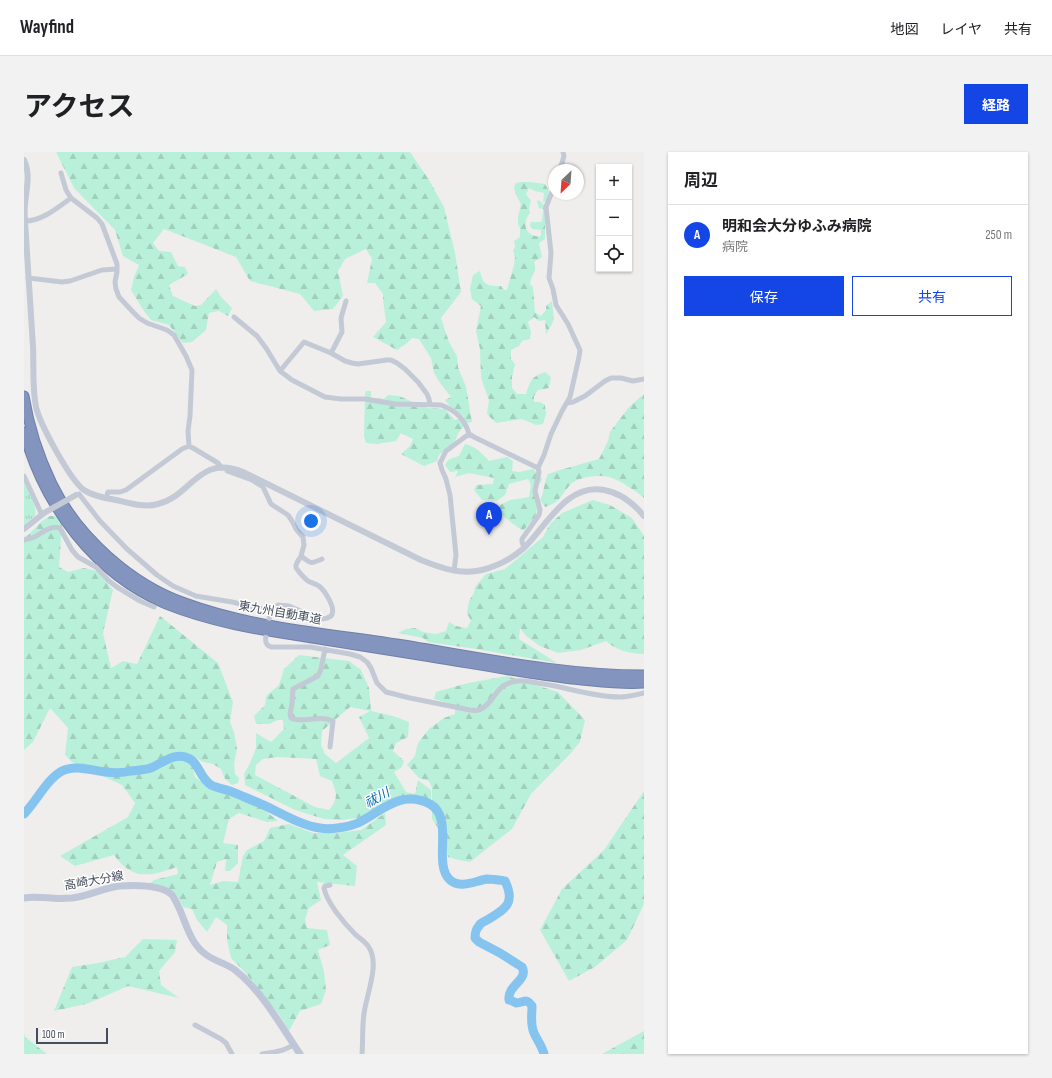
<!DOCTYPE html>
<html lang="ja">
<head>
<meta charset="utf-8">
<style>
  :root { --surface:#fff; --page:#f2f2f2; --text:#202124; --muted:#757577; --line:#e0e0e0; --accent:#1346e5 }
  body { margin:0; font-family:"Sofia Sans Condensed","Noto Sans JP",sans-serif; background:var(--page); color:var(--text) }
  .controls { position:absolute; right:12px; top:12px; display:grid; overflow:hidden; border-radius:0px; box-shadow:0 1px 3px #0004 }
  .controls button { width:36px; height:36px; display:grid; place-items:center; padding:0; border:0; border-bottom:1px solid var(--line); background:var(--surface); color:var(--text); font:20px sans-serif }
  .compass { position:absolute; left:524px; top:12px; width:36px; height:36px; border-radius:50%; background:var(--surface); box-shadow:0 1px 3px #0004; rotate:205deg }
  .scale { position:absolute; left:12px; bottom:10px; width:72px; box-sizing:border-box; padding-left:4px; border:2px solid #454c5b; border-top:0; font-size:11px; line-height:14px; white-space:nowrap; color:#454c5b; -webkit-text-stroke:3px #fff; paint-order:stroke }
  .you { position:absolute; left:287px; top:369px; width:14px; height:14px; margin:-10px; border:3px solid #fff; border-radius:50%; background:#1a73e8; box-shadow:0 0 0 6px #1a73e833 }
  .badge { display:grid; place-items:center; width:26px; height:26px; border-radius:50%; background:var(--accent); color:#fff; font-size:13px; font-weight:700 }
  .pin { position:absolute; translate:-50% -33px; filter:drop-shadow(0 1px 2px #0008) }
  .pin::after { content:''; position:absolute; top:21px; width:14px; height:12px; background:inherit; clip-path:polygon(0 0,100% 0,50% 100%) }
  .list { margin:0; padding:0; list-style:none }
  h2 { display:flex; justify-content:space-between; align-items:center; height:52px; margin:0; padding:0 16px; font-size:17px }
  h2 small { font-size:13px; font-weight:400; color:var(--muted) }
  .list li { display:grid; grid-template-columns:26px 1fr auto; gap:12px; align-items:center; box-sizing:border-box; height:60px; padding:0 16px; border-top:1px solid var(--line) }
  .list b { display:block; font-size:15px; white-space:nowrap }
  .list p { margin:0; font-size:13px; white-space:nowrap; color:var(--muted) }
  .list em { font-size:13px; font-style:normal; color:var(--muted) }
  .actions { display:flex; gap:8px; padding:12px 16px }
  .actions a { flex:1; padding:9px 0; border:1px solid var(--accent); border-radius:0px; text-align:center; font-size:14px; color:var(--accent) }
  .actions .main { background:var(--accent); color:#fff }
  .icon { flex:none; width:22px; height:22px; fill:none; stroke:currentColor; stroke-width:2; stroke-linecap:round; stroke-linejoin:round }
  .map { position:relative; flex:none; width:620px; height:902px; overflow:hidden; border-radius:0px }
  header { display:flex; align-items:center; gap:24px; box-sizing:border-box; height:56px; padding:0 20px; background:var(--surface); border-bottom:1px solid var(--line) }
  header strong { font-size:19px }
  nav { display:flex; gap:22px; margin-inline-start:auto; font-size:14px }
  .intro { display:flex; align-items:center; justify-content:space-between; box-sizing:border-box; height:96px; padding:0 24px }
  h1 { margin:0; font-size:28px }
  .button { padding:10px 18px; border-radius:0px; background:var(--accent); color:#fff; font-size:14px; font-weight:700 }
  main { display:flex; gap:24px; padding:0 24px }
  aside { flex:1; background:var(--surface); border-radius:0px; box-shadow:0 1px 3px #0004 }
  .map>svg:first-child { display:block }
  .forest { fill:url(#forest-firs); fill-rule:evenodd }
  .park { fill:url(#park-tufts) }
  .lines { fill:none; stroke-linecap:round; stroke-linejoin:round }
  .river { stroke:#85c4ef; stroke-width:9 }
  .motorway-casing { stroke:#6e7faa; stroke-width:11 }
  .minor { stroke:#c3c9d5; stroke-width:5 }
  .tertiary { stroke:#c3c9d5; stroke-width:6 }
  .secondary { stroke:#bfc6d7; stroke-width:7 }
  .motorway { stroke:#8394be; stroke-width:9 }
  .tertiary-bridge { stroke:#c3c9d5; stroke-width:6 }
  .labels { text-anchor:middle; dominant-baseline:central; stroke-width:3; stroke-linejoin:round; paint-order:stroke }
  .street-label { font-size:12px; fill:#454c5b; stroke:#fff }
  .water-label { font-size:13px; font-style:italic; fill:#076aac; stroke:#fff }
</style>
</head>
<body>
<header>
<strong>Wayfind</strong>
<nav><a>地図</a><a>レイヤ</a><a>共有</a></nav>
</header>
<div class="intro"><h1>アクセス</h1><a class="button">経路</a></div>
<main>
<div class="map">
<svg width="620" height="902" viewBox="0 0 620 902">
  <defs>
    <pattern id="forest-firs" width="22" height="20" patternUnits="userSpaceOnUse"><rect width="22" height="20" fill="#b9f0d9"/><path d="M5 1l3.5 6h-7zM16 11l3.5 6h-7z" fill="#a0cfbc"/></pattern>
    <pattern id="park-tufts" width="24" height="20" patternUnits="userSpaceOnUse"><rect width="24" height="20" fill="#b9f0d9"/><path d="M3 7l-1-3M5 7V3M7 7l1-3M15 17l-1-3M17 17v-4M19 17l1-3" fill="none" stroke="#a0cfbc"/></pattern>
  </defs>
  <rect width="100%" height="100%" fill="#f0eeed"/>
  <path class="forest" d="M32,0h354l19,28 15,27 11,46 6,39 -20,26 8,24 8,14 1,11 8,20 6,35 -5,1 -8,9 -4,9 -16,14 -2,6 -13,5 -23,-12 9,-8 3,-7 -12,-6 -5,8 -19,3 -11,-1 -2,-7 1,-42 1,-3h5v7l13,1 4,-4 11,1 28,12 18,1 10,11 9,-3c-6,-5 -16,-11 -19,-17l6,-3 -11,-14 -6,-10 -3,-15 -12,-19 -7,-1 -5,5 -10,7 -24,-13 13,-15 -3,-22v-6l-8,-11h-8l5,-24 -6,-10 -21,10 -7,12 5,25 -10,13 -19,2 -14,-17 -50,-13 -14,-24 -72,-28 -11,14 6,8 12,1 7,14 7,1 3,7 -19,11 4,11 22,10 6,-1 15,-16 5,8 11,11 -4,8 -9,-5 -10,2 -3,17 -14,12 -9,1 -14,-18 -18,-5 -7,-9 -13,-21 3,-13 5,-12 -16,-9 -8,-26 -41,-42z
    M497,30h9l15,2 4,7 -2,10 -4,1 1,-9 -9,-2 -6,-3 -3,6 5,7 -2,7 1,5c-9,11 -4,25 11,23v-6l-9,-1 -2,-3 1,-4h9l2,-1 1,-12 -4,-1 -2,-6 1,-2 2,1 5,5v33l-6,4 3,14 -8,5c4,12 -3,11 -4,22l3,3 2,25 6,4 5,-6v-4l6,-5 2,18 -3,7 -5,8 -1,-14 -6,1 -5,-4 -6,5 3,10 -1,7 -8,2 -3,5 -8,4v9l4,5 -3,12v12l5,6h9c4,-13 5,-17 19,-22l6,5 -2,11 -11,2 -4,6v6h6l5,3 1,9 -3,10 -7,1 -14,-6 -26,4 -9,-9 2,-14 -8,-22 -1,-29 -4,-18 5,-25 -9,-7 -2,-10 3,-14 7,-4c3,14 7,15 21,15l3,4h3l7,-25 1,-8 -2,-7 2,-3 -1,-6 6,-4v-9l-2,-4v-7l3,-13 -6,-11 -1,-6 2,-4z
    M620,242v104c-7,-6 -23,-17 -32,-20 -11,-4 -33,-2 -42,7 -10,11 -9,17 -25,22l-5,-7c5,-9 3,-16 8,-26 17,-6 34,-10 51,-15l9,-18 2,-9 6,-8 14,-18z
    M441,292c10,2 17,9 24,17l18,-4 6,4 -1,10 7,1 14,-3 8,8 1,3 -6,9 1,20 -1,5 -2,4 -11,13 -18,-13 -9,-11 14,-7 19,-3 2,-12 -3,-6 -19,5 -4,11 -8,6 -15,-1 -8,-10 2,-5 17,-1 1,-6 -25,-5 -14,4 3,-6 -8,1 -5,-7c3,-6 7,-7 14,-9z
    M569,348l17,5 22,13 12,18v118c-13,0 -29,-4 -38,-13l-25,9 -23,3 -18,-7 -14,-10 -6,-8 -1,11 38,24 -81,-14 -48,-7 -5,-4 -25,-5 8,-4 9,-1 8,4 13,2 10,-3 3,-9 7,4 11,2 4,-7 -4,-8 2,-12 5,-8 1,-6 11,-13 19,-5 38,-32 7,-13 12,-11z
    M26,364h7l5,8 -3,43 9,5 16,-4 13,3 16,19 -10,43 8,35 12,-7 14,3 23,-48 58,47 15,39 -3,20 4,10 3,17 -3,15 1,10 4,4 -1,5 -6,2 -7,-6 -4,-10 -8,-5 -10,-2 -7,-4 -3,10 2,9 9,7 58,24 16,13 -11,1 -28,-9 -10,6 -6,24 15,2v18l-8,8h-5l1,-12 -9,3 -7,23 13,-4 15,1 5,-26 4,-6 17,-9 6,-13 19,-4 24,9h23l25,-3 24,-17 1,12 -43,30 14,11 -2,20 -38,-4 4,18 -12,8 -4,11 2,9 20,2 3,15 -12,5 6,22 2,18 -5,14 -21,7 -11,20 -11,-18 -35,-43 -12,-12 -4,-18v-15l-11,-8 -9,15 -10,-12 -5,-11 -9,-2 -6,-11 -27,-13 4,-3 24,-6 -1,-7c-18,6 -36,13 -52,0 -4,-3 -8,-8 -11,-12l-39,11 -15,-10 68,-39 7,-14 -13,-18 -50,-23 -7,-7 3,-27 -18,-20 -17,34 -9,8v-213l4,-2 14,-14z
    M275,503l50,6 12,9 8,18 2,23 22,5 16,6 -1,15 -12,6 -3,8 11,10 -2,6 -8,5 12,20 9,2 3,-14 13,10v20l-21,-13 -28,7 -11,8 -13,6 -16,2 -18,-1 -29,-9 -50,-25 -1,-11 6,-11 6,-15v-15l15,9 13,-13 -1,-9h-5l-9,4h-13l-2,-8 11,-11 1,-9 13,-11 5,-16zM326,555l20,4 -11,6 10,21 -33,25 -11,-9 -4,-9 1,-14zM253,605l39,2 4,17 12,5c5,13 6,18 -3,29l-14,-3 -60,-32 1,-10 7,-6z
    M483,524l51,16 27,28 -5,22 -10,12 -39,40 -19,35 -42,33 -11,-2 -11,-3 -2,-17 -14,-21v-31l-3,-7 -10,-3 -12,-13 8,-9 3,-13 11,-14 15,-11 11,-4v-9l-21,-6 2,-7 32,-9z
    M620,639v113l-17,36 -32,27 -26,14 -29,-51 22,-41 42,-39z
    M119,787l34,1 -2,12 -16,19 2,14 18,13 -51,-12 -25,11 -17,7 -32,7 18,-44 26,-4 27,-6z
    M620,879v23h-42z
    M0,881l1,4 22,17h-23z"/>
  <path class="park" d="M0,329c4,9 14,26 11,35l-11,9z"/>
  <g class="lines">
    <path class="river" d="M0,662c12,-12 23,-35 38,-43 13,-7 31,0 44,1 8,1 17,1 25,-1 6,-1 14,-1 20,-3 13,-6 25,-17 39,-9 9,5 10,19 21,26 6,3 13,4 19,6 10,4 19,8 29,12 17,7 42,23 61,25 10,2 29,-1 38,-5 24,-12 43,-34 72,-19 25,14 2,60 20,76 11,9 25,1 37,-1 7,0 12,1 18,2 11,23 0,28 -18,39 -3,2 -7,3 -8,6 -3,3 -4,8 -4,12l4,4 21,11 22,14c7,13 -15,18 -13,33 2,0 5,2 7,3 8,0 10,-6 16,3 0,9 -2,18 2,27 3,7 8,13 10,21"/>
    <defs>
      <path id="motorway" d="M0,244c5,31 15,61 28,88 26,53 79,100 133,119 68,25 141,30 212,41 82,13 164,31 247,31
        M0,280c20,74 71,142 142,172 45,18 92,26 140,33 38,6 76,12 113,18 51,8 102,18 153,24 24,2 48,6 72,4"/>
    </defs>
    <use href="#motorway" class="motorway-casing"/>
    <path class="minor" d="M536,18l4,-14 -1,-4
      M37,21l5,17 5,8 26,20 5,6 15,40v8l-2,10 1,7 3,8 14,15 6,6 8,5 20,7 7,5 12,21 6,14 -2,46 -2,15 1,15
      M1,69c17,0 32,-13 46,-23
      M4,126l9,1 25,3 8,-1 32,-11 15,-1
      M210,165l23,19 9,12 14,23 12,9 33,17 16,2h24l30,5 46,1c14,5 24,14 28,29l-23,17 -6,12 2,7 4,9 4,16 6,60 -2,16
      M307,201l11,-21 -1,-14 5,-17
      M256,219l24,-29 27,11 14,8 7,2 6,1 29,-4h4l6,3 8,6 13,13 9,12 2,5 1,5
      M543,251l6,-1 12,-6 20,-15 6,-3h10l12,3 11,-2
      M445,282l5,3 64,31 6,-13 7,-21 11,-23 8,-14 9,-40 1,-7 -12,-26 -12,-19 -3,-16 -4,-11 2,-25 -5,-46 8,-20
      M203,316v3l25,9 11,7 8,17 17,11 4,6 4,8 7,8 1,8 -3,11c10,8 10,8 21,3
      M0,324l18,39
      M55,342l21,27 27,28 30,26 16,11 23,10 36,6 39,9
      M82,346l2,-6h12l6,-2 56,-41 7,-3 4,2 25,15 4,5
      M0,388c4,-1 9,-2 12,-4 8,-4 15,-11 24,-8l12,22 6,7 18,10 13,14 8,6 23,14 14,6
      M500,395l-2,-5v-3l17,-24 1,-5 -5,-19 4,-19 -1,-4
      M245,467l3,-10 6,-4 11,1 30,13c4,0 8,0 12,-3 6,-7 -6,-25 -12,-30 -3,-2 -7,-3 -11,-5 -4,-3 -6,-6 -9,-9 -1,-2 -3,-3 -3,-5 -1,-4 4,-8 5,-11
      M242,484c-1,5 -1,9 5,11h39l40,7 10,3 7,5 4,6 6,15 9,9 24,6 60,12c3,0 6,1 9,0 16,-6 15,-26 38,-29 9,-1 18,2 27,3 25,4 50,13 76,13 8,0 16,-2 24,-4
      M301,497l-4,20 -3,7 -25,13 -1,15 -2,10 1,4c12,6 28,-4 42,3l-3,26
      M306,733l-5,1 -1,2c3,15 20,35 31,46 4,4 10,7 13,12 13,17 -2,49 -4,68 -2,13 -1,27 -2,40
      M171,873l26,14 5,4 6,11
      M238,902l13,-2 8,-2 11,-5"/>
    <path class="tertiary" d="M0,8c7,15 2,29 1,45 -1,6 0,11 0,17 3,41 5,83 8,124 1,20 -1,41 3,61 4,17 34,73 48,83 9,6 21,8 32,10 13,3 28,8 42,4 34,-8 40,-50 85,-32l178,88c20,8 39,15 61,10 16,-4 31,-12 43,-23 22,-22 42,-64 79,-57 17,3 30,14 40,26
      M0,377l20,-16"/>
    <path class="secondary" d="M0,746c9,-2 18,0 27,0 7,1 14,0 21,0 17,-2 31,-10 47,-12 15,-1 42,-2 53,9 3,4 5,9 7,13 7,15 11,34 25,45 9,8 22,10 31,17 27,21 46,56 65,84"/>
    <use href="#motorway" class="motorway"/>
    <path class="tertiary-bridge" d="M20,361l32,-18"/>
  </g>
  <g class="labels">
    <g class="street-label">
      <text transform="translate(256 461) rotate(10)">東九州自動車道</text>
      <text transform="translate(70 729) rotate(-10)">高崎大分線</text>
    </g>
    <g class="water-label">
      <text transform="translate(353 646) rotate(-28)">祓川</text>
    </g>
  </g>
</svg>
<div class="controls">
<button>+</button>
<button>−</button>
<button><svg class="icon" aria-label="locate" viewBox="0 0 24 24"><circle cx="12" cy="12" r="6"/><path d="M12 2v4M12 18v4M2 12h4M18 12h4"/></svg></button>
</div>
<svg class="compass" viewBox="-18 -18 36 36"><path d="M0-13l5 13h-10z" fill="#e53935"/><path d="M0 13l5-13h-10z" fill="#757577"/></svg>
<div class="scale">100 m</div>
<div class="you"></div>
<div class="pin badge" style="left:465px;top:383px">A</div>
</div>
<aside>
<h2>周辺<small></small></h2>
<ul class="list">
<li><span class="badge">A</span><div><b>明和会大分ゆふみ病院</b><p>病院</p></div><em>250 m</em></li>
</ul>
<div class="actions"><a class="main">保存</a><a>共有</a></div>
</aside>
</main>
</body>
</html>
